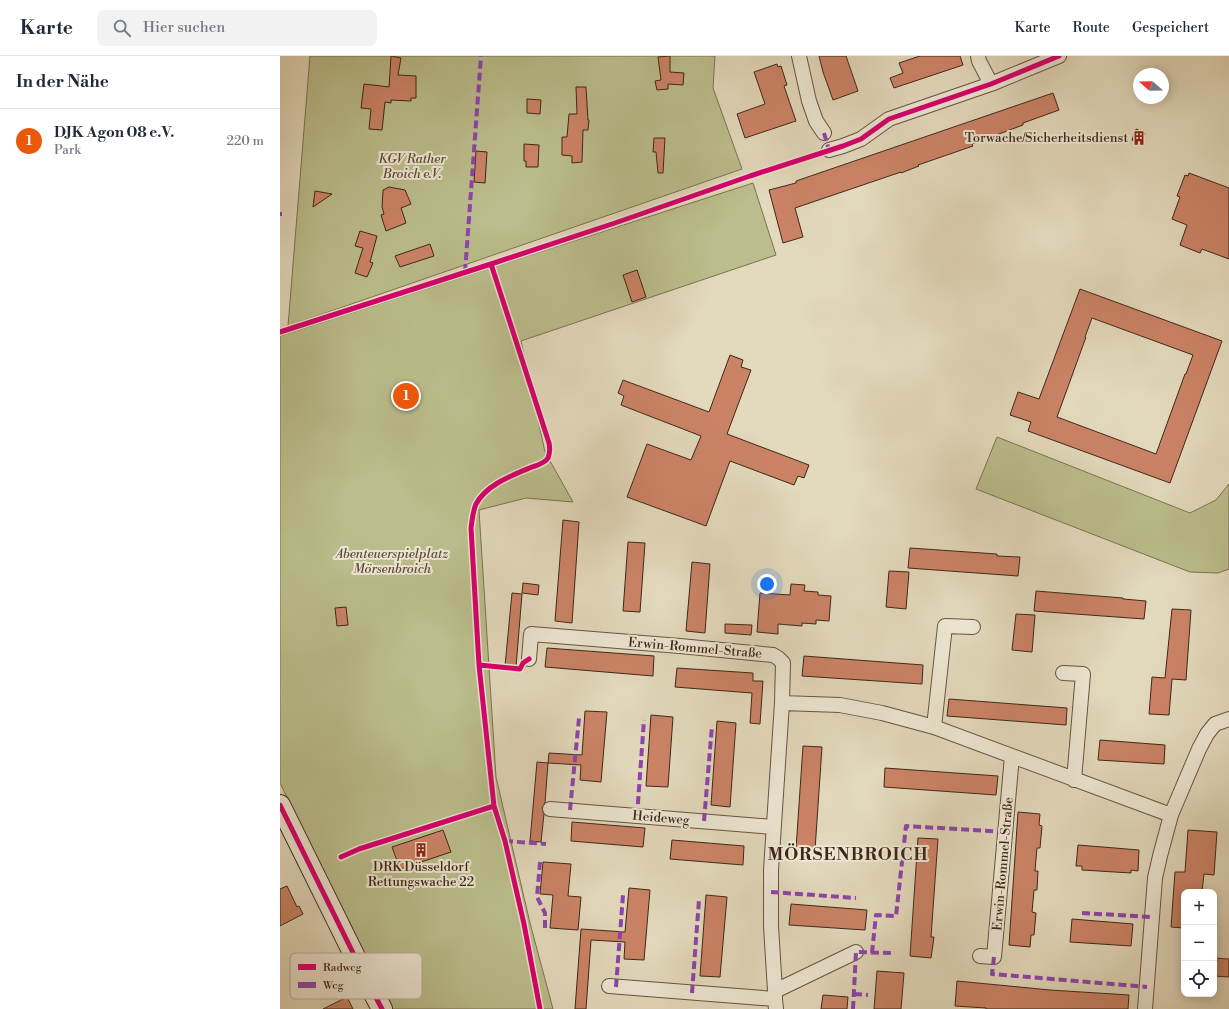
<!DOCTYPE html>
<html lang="de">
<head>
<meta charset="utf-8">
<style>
  :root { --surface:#fff; --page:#f2f2f3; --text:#1f2937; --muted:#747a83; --line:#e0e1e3; --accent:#ea580c }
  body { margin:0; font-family:"Libre Bodoni",serif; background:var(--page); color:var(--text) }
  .controls { position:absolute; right:12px; bottom:12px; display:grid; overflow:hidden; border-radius:8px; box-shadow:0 2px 10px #0003 }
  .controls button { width:36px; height:36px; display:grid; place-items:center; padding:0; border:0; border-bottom:1px solid var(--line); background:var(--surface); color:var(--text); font:20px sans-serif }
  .compass { position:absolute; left:853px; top:12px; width:36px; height:36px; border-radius:50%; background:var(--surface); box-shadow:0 2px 10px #0003; rotate:290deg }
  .you { position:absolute; left:487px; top:528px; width:14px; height:14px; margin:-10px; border:3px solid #fff; border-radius:50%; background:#1a73e8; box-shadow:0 0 0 6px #1a73e833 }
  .badge { display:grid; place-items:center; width:26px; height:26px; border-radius:50%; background:var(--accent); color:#fff; font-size:13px; font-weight:700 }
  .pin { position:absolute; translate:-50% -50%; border:2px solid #fff; box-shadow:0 1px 4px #0006 }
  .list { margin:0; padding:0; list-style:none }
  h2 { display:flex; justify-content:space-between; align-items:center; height:52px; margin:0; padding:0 16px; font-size:17px }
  h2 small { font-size:13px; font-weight:400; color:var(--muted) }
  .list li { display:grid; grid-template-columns:26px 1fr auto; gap:12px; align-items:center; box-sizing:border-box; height:64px; padding:0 16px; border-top:1px solid var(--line) }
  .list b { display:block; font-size:15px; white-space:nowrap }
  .list p { margin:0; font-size:13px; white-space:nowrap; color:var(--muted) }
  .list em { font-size:13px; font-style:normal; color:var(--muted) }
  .icon { flex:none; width:22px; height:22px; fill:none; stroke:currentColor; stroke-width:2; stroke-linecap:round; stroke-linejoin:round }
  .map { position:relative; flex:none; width:949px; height:953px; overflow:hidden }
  header { display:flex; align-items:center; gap:24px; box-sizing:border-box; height:56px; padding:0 20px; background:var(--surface); border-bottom:1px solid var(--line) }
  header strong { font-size:19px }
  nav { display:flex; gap:22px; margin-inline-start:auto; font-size:14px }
  .search { width:280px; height:36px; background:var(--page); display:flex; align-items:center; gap:10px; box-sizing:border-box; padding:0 14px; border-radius:8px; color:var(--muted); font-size:15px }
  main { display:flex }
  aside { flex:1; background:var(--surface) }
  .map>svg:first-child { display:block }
  .green { fill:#bbbd8c; stroke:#7c7252 }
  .building { fill:#cb8366; stroke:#3e2719; fill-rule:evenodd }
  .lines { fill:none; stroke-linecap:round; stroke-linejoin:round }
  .minor-casing { stroke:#675442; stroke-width:16 }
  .secondary-casing { stroke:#3e2719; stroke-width:22 }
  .minor { stroke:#ede6d3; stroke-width:14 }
  .secondary { stroke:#ede6d3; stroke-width:20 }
  .quiet { stroke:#8e44ad; stroke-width:4; stroke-dasharray:8 4; stroke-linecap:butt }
  .cycleway-casing { stroke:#ede6d3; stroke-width:8 }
  .cycleway { stroke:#d6006c; stroke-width:5 }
  .labels { text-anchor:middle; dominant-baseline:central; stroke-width:4; stroke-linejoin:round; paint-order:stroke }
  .poi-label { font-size:13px; fill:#3e2719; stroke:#ede6d3; text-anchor:end }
  .park-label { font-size:13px; font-style:italic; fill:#5d4c36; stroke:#ede6d3 }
  .street-label { font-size:13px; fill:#3e2719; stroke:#ede6d3 }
  .district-label { font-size:17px; font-weight:bold; letter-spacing:1px; fill:#3e2719; stroke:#ede6d3 }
  .key { fill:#ede6d3; stroke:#b8ad9b; stroke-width:1 }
  .key-label { font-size:11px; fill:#3e2719 }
</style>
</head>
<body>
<header>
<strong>Karte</strong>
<div class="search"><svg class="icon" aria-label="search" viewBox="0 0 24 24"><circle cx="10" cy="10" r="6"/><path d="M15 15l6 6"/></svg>Hier suchen</div>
<nav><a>Karte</a><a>Route</a><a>Gespeichert</a></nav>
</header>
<main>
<aside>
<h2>In der Nähe<small></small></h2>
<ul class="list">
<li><span class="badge">1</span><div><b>DJK Agon 08 e.V.</b><p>Park</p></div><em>220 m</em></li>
</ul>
</aside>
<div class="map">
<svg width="949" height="953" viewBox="0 0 949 953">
  <rect width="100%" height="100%" fill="#e3d9bc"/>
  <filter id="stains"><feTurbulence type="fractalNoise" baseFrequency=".005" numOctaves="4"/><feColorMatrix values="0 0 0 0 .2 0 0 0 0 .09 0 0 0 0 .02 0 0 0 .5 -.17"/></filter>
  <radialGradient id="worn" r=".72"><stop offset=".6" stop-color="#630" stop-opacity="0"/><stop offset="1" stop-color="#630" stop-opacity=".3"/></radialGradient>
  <path class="green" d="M30,0h405l-2,32 29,81 -454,157z
    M473,127l23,72 -255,86 24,111 28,50 -47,-4 -47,12 17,267 34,146 23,86h-162l-111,-226v-447z
    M717,381l193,76 26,-13 13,-16v85l-11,4 -28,-1 -214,-83z"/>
  <path class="building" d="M111,0l10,2 -3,17 18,1v22h-5v3l-20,-1v3l-6,-1 -3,28 -13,-1 2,-20 -10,-1 3,-24 25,3z
    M390,0v16l14,1 -1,12 -15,-1v5l-11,1 -2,-9 6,-1 -3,-23z
    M539,0h27l12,35 -25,9 -10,-28z
    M640,0h40l3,9 -69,23 -4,-10 13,-5 -4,-10z
    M497,8l1,3 3,-1 6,19 -3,1 12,35 -51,17 -8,-24 28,-10 -11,-32z
    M296,31h10l2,33h1l-1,10h-5l-1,32 -10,1v-7l-10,-1v-18h5l2,-23h8z
    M773,37l6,17 -36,13v2l-51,19 1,2 -55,19 1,1 -18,7v-1l-106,36 8,29 -20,6 -14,-53 27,-7v-2z
    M247,43l14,1 -1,14 -13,-1z
    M856,73l9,4 -4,10 -9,-3z
    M374,82h11l-2,35h-5l-2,-21h-3z
    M244,88l15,1 -1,22h-12v-6h-2z
    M196,95l11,1 -2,31 -11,-1z
    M909,117l40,15v71l-27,-10 -2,4 -20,-8 7,-20 -15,-6 8,-22 -3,-1 8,-21 3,1z
    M109,131l16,3 6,14 -10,4 5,15 -20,8 -5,-16 3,-1 -2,-7 1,-17z
    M35,135l17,3 -19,13z
    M80,175l17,5 -7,26 3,1 -6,14 -12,-4 8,-25 -8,-2z
    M150,188l4,12 -34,11 -5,-11z
    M357,214l9,27 -14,5 -9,-27z
    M800,233l142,52 -52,142 -142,-52 3,-9 -21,-7 8,-23 21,7zM812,262l101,37 -7,19h-1l-29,80 -99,-37 29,-80h-1z
    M450,299l13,5 -2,7 10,3 -24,64 82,31 -5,13 -6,-2 -4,9 -64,-24 -24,65 -79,-29 20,-53 44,16 10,-24 -80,-31 3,-9 -6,-3 5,-13 86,32z
    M283,464l16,2 -7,101 -17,-2z
    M348,486l17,1 -5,69 -17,-1z
    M630,492l87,6v2l23,1 -2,19 -110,-8z
    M412,506l18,2 -5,69 -19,-2z
    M609,515l20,1 -3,37 -20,-2z
    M243,527l16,2 -1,10 -16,-2z
    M511,528l14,1 -1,6 14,1v3l13,1 -2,25 -13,-1v4l-14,-1v3l-24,-2v10l-21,-2 3,-39 30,2z
    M756,535l87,7v1l23,2 -2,18 -110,-8z
    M232,537l10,1 -6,73 -11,-1z
    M66,551l2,18 -11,1 -2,-18z
    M892,553l19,1 -5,70 -14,-1 -3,36 -20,-1 3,-37 13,1z
    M736,558l19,1 -3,37 -20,-2z
    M445,568l27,1 -1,10 -26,-2z
    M267,592l107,8 -1,20 -108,-9z
    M524,600l119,9 -1,19 -120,-8z
    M397,612l76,5v8h10l-3,43 -10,-1 2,-30 -77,-6z
    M669,643l118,9 -1,17 -119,-9z
    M305,655l22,1 -6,70 -21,-2 1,-15 -33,-2 1,-10 33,2z
    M371,659l22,2 -5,70 -22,-1z
    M437,665l19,2 -6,84 -19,-2z
    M820,684l65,5 -1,19 -66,-4z
    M523,690l19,1 -7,103 -19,-1z
    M257,706l11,1 -3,40 -3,5 2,6 -3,28 -11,-1z
    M605,712l113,8 -2,19 -112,-8z
    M738,756l22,2 -1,11 3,1 -2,22h-3l-1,11 -1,12h3l-1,19h-3l-2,22 4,1 -2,22h-3l-1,12 -21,-2z
    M292,766l73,6 -2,19 -72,-6z
    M163,774l8,22 -51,17 -8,-22z
    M908,774l29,2 -3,43 -10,-1 -2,18h-18v36l-13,-1 4,-55h10z
    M638,782l20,1 -7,98h3l-3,21 -21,-2z
    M392,784l72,6 -1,19 -73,-6z
    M798,789l61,5 -1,21 -7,-1v3l-49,-3v-4h-6z
    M263,806l28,2 -3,32 13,1 -3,33 -28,-2 3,-33 -13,-1z
    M7,830l10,21 2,-1 4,8 -23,12v-37z
    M349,832l21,2 -6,70 -20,-1 1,-17 -34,-2 -5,69h-11l6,-80 44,3z
    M426,839l21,2 -7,80 -20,-1z
    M511,848l76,6 -2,20 -76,-5z
    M792,863l61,5 -2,22 -61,-4z
    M934,902l15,1v18l-15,-1z
    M597,915l27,2 -3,36h-27z
    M677,925l93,9 79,5 -1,14h-142v-1l-31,-2z
    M543,939l25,2 -1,12h-26z
    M67,941l6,12h-30z"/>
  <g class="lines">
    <defs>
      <path id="minor" d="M519,0l10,45 7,20 8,12
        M698,0l1,5 12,23
        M549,94l14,-4 18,-7 28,-20 102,-35 68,-28
        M249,603l2,-25 149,12 93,9 5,3 5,5 -1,40 58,2 42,8 52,14 237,88
        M783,617l20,1 -9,106
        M654,671l11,-101 28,1
        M270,753l223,18
        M700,900l14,1 18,-201
        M329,930l166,13
        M495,935l81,-39
        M496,953l-1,-10v-8l-4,-65v-56l11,-167
        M865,953l10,-131 5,-22 11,-41 28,-66 8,-15 8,-10 14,-5"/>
      <path id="secondary" d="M0,749l84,170 18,34"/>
    </defs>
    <use href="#minor" class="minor-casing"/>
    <use href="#secondary" class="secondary-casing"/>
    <use href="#minor" class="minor"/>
    <use href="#secondary" class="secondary"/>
    <path class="quiet" d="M544,77l5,17
      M0,158h2
      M185,216l16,-216
      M290,754l9,-92
      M357,760l7,-96
      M424,765l8,-95
      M225,785l41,3
      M260,806l-3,35 8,16v15
      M491,836l85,6
      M802,857l70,4
      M592,897l4,-38 20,1 10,-90 100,6
      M714,901l-2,17 155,13
      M336,931l7,-92
      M412,937l7,-93
      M574,938l14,1
      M573,953l3,-57 35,1"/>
    <defs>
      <path id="cycleway" d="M211,208l58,179c1,5 1,10 -1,15 -3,5 -10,7 -16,9 -19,8 -45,17 -56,37 -3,7 -4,16 -5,24l8,137 15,141 11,35 19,83 16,85
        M0,276l211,-68 124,-41 135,-47 93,-30 18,-7 28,-20 102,-35 68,-28
        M199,609l41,4 3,-6 6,-4
        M0,749l84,170 18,34
        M61,801l18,-8 135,-43"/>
    </defs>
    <use href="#cycleway" class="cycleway-casing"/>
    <use href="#cycleway" class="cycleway"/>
  </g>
  <defs>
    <symbol id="building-bare" viewBox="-9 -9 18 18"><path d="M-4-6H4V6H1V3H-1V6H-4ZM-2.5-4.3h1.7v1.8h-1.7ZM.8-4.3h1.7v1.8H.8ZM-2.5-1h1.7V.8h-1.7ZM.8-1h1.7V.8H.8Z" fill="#8f2418" stroke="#ede6d3" stroke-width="2.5" paint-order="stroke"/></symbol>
  </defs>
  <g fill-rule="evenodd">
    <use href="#building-bare" x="849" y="72" width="20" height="20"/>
    <use href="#building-bare" x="131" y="784" width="20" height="20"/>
  </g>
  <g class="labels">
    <g class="poi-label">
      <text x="848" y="82">Torwache/Sicherheitsdienst</text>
      <text x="141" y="811" text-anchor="middle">DRK Düsseldorf<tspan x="141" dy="15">Rettungswache 22</tspan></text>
    </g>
    <g class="park-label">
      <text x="132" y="103">KGV Rather<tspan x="132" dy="15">Broich e.V.</tspan></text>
      <text x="112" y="498">Abenteuerspielplatz<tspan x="112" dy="15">Mörsenbroich</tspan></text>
    </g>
    <g class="street-label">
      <text transform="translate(415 592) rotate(5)">Erwin-Rommel-Straße</text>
      <text transform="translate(381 762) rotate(5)">Heideweg</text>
      <text transform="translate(723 808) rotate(-85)">Erwin-Rommel-Straße</text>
    </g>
    <g class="district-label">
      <text x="568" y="799">MÖRSENBROICH</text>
    </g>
  </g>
  <rect x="10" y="897" width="132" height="46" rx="6" class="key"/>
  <rect x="18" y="908" width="18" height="6" fill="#d6006c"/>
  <rect x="18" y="926" width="18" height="6" fill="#8e44ad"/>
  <g class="key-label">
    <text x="43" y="915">Radweg</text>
    <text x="43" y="933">Weg</text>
  </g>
  <rect width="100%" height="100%" filter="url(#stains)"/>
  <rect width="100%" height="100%" fill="url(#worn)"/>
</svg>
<div class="controls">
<button>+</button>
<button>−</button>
<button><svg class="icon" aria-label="locate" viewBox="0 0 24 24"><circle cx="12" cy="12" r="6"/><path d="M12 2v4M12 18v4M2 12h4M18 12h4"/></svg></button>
</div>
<svg class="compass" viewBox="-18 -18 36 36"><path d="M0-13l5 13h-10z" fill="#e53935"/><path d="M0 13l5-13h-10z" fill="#747a83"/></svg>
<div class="you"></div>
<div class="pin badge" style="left:126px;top:340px">1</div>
</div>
</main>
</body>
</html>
